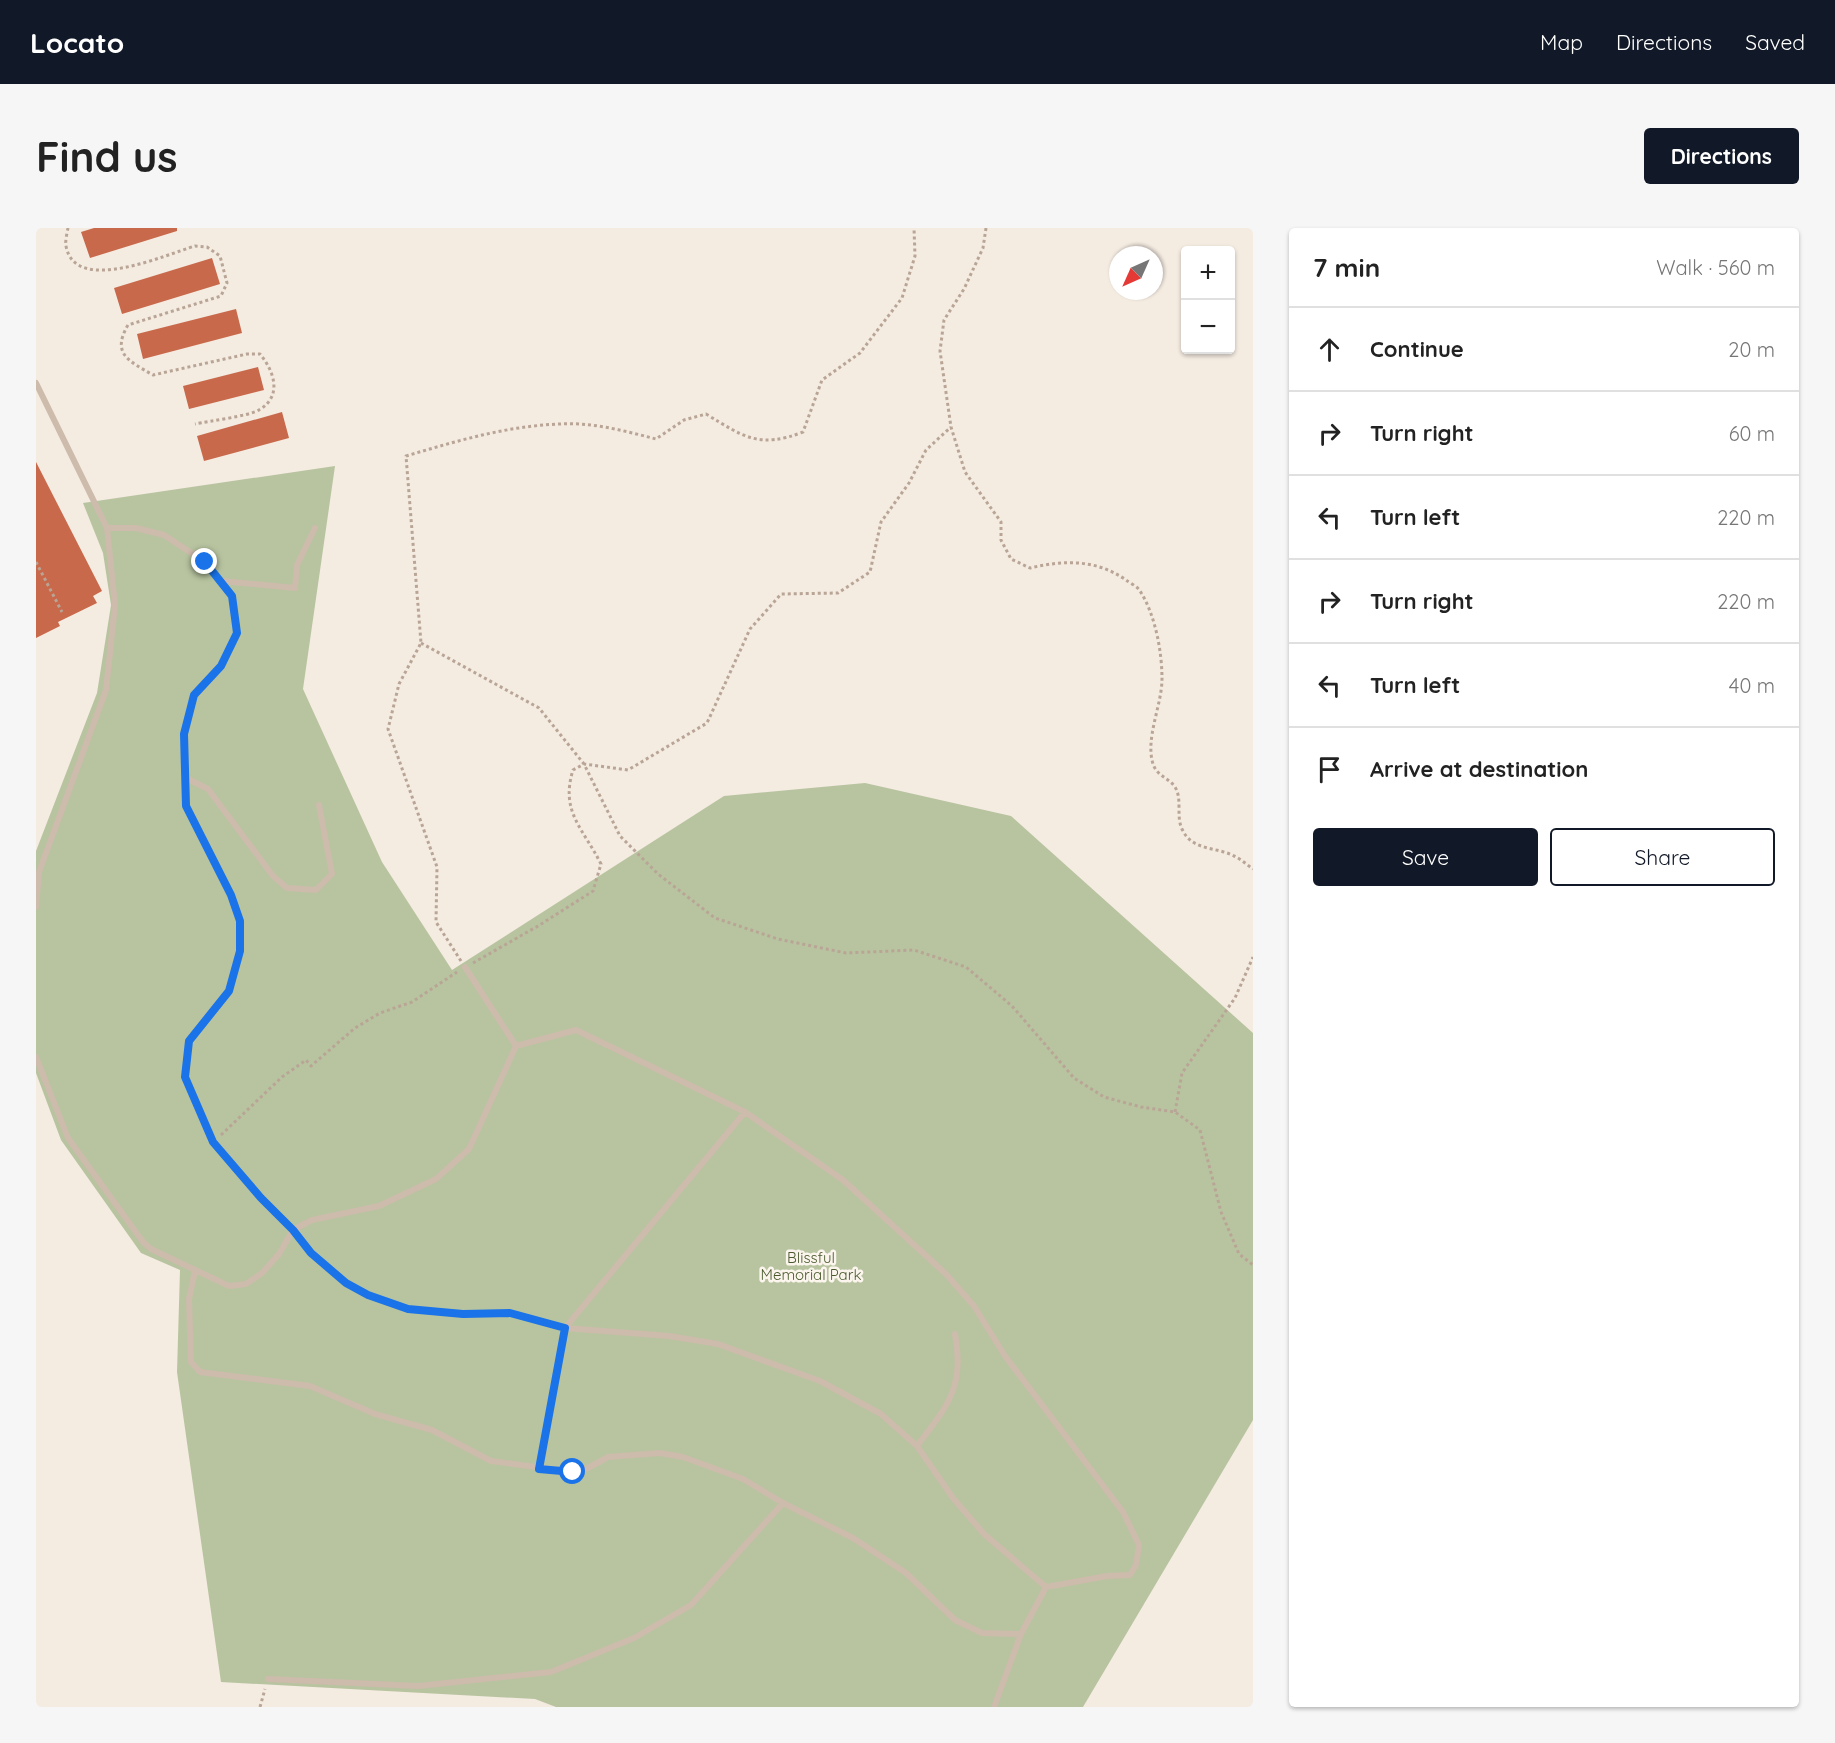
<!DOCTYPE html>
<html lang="en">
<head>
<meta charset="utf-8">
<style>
  :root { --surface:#fff; --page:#f6f6f6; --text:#222; --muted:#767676; --line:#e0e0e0; --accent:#111827 }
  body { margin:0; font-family:Quicksand,sans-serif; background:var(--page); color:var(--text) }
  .controls { position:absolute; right:18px; top:18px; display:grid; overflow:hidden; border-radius:6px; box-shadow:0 2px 4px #0004 }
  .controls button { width:54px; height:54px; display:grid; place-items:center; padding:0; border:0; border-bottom:2px solid var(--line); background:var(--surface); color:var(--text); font:30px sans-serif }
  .compass { position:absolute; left:1073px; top:18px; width:54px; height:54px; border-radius:50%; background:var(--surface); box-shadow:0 2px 4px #0004; rotate:225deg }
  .stop { position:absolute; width:18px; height:18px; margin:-14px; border:4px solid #1a73e8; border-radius:50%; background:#fff }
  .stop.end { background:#1a73e8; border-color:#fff; box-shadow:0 2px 6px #0008 }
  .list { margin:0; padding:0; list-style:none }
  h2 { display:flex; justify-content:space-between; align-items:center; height:78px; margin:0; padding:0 24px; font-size:26px }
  h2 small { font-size:20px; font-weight:400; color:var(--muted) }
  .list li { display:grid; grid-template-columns:39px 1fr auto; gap:18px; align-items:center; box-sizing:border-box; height:84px; padding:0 24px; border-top:2px solid var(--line) }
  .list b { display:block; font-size:22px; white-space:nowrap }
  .list em { font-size:20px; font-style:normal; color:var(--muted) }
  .actions { display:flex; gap:12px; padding:18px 24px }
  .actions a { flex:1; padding:14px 0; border:2px solid var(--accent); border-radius:6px; text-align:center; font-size:21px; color:var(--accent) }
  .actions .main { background:var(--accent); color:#fff }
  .icon { flex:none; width:33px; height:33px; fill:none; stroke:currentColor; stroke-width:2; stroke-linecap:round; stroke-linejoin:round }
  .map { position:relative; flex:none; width:1217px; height:1479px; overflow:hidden; border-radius:6px }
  header { display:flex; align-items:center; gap:36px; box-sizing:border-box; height:84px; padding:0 30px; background:var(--accent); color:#fff }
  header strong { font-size:28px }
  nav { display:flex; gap:33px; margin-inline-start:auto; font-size:21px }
  .intro { display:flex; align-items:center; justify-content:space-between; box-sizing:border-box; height:144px; padding:0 36px }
  h1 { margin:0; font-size:42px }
  .button { padding:15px 27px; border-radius:6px; background:var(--accent); color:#fff; font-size:21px; font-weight:700 }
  main { display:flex; gap:36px; padding:0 36px }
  aside { flex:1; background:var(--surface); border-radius:6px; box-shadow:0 2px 4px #0004 }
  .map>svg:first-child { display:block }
  .green { fill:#b8c4a0 }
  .building { fill:#c8694b }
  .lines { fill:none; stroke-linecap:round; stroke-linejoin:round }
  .path { stroke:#b9a596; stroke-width:3; stroke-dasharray:3 3; stroke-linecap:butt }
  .service { stroke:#cdbbac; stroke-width:6 }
  .route { stroke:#1a73e8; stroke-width:8 }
  .labels { text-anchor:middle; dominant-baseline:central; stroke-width:5; stroke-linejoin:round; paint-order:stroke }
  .park-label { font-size:15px; fill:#4a5a2e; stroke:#fbf5ee }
</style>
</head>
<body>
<header>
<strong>Locato</strong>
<nav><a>Map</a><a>Directions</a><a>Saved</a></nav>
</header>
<div class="intro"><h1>Find us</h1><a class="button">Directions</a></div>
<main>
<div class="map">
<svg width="1217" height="1479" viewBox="0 0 1217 1479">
  <rect width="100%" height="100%" fill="#f4ebe1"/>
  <path class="green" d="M299,238l-32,223 79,173 70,108 272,-174 141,-13 146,33 242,217v387l-170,287h-527l-21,-8 -314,-17 -44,-310 3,-102 -39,-17 -80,-113 -25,-67v-222l61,-158 14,-88 -8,-52 -20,-50z"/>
  <path class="building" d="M58,0h83v3l-87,27 -9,-26z
    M176,30l8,26 -98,30 -8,-26z
    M200,81l6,24 -99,26 -6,-25z
    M222,139l6,23 -75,19 -6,-23z
    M246,184l7,26 -85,23 -7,-25z
    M0,234l66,129 -9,5 4,7 -39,19 2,4 -24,12z"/>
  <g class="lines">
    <path class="path" d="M32,0c-1,5 -3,13 -2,18 9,50 101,8 129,0l12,1 13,9 7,27 -6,13 -93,29c-17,29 1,36 25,50l94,-21h13c14,17 23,42 -1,56 -10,6 -50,11 -64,14
      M950,0l-3,20 -19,41 -20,31 -4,31 11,76 14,45 36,50v18l10,19 19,9c34,-8 66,-9 96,12 4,3 11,6 14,11 15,23 22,60 22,88 0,26 -17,59 -9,85 4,12 16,14 22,23 8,13 0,30 8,44 10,20 35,16 51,25 7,3 13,9 19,13
      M0,334l26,50
      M385,415l118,65 45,56 36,72 38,38 57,44 63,21 68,14 68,-3 52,17 46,39 62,72 30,19 37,10 34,5 25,18 21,82 18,42 14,11
      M425,733l-25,-39 1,-55 -49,-138 11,-45 22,-41 -15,-187c51,-15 100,-30 154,-32 32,-2 65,7 96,15l28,-19 22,-6c38,23 53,35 97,18l19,-52 38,-27 42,-55 13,-42 -1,-28
      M437,735l65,-37 55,-35 8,-27c-18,-36 -41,-52 -28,-94l11,-6 44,6 79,-47 43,-94 31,-35 57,-1 32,-21 11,-50 28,-39 17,-33 25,-23
      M1139,884l7,-39 53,-75 18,-41
      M185,907l61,-58 24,-17 5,6 44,-38 25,-15 32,-11 45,-30
      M224,1479l5,-18"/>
    <path class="service" d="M0,155l71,145 8,77 -9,85 -67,182 -3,35
      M71,300h29l28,7 41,27 27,34 5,37 -16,33 -27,29 -10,39 2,71 45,90 9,26v30l-11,40 -40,50 -4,36 29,65 47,56 32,32 18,23 35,30 22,12 40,14 55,5 47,-1 55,15 104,8 49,8 102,37 61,33 36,32 36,52 31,36 62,53
      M186,353l73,7 2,-23 18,-37
      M150,550l22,11 65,87 14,12 29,2 16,-16 -13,-69
      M429,739l51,79
      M0,829l32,81 75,104 8,7 78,37 17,-2 16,-11 17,-19 14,-24 19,-10 67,-14 57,-27 33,-30 47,-103 60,-16 169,82 98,68 103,94 28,32 31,50 118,156 16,33 -3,20 -6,10 -23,1 -61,11 -25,47 -27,73
      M159,1043l-6,28 2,63 9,10 110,14 65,28 57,16 59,31 82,11 15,-4 20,-11 52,-4 23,4 60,22 40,24 70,35 53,35 49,47 27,13 39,1
      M881,1218c31,-41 48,-59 38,-112
      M503,1241l26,-141 180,-216
      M232,1451l150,7 133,-14 83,-34 57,-33 92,-102"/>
  </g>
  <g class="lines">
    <path class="route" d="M169,334l27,34 5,37 -16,33 -27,29 -10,39 2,72 45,89 9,26v30l-11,40 -40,50 -4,36 28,65 48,56 32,32 18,23 35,30 22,12 40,14 55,5 47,-1 55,15 -26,141 34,3"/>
  </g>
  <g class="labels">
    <g class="park-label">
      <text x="775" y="1029">Blissful<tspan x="775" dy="17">Memorial Park</tspan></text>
    </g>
  </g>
</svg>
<div class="controls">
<button>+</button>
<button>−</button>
</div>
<svg class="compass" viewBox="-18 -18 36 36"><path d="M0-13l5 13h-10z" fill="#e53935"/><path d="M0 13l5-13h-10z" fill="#767676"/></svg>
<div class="stop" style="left:537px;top:1244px"></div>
<div class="stop end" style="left:169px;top:334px"></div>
</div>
<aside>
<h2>7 min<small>Walk · 560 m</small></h2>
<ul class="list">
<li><svg class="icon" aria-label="ahead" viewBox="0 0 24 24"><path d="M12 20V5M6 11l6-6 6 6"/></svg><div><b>Continue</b></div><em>20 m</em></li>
<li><svg class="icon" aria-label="right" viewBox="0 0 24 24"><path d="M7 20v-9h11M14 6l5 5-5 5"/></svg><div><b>Turn right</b></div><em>60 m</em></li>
<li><svg class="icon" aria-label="left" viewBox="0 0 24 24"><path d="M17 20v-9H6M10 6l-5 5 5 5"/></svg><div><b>Turn left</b></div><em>220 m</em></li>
<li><svg class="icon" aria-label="right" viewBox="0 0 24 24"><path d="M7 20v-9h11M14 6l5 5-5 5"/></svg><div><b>Turn right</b></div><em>220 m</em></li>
<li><svg class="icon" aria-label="left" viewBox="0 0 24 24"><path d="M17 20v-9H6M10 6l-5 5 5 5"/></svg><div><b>Turn left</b></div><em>40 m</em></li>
<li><svg class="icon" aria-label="arrive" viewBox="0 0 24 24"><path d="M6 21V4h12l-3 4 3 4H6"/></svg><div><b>Arrive at destination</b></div></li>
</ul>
<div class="actions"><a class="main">Save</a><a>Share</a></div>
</aside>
</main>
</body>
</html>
